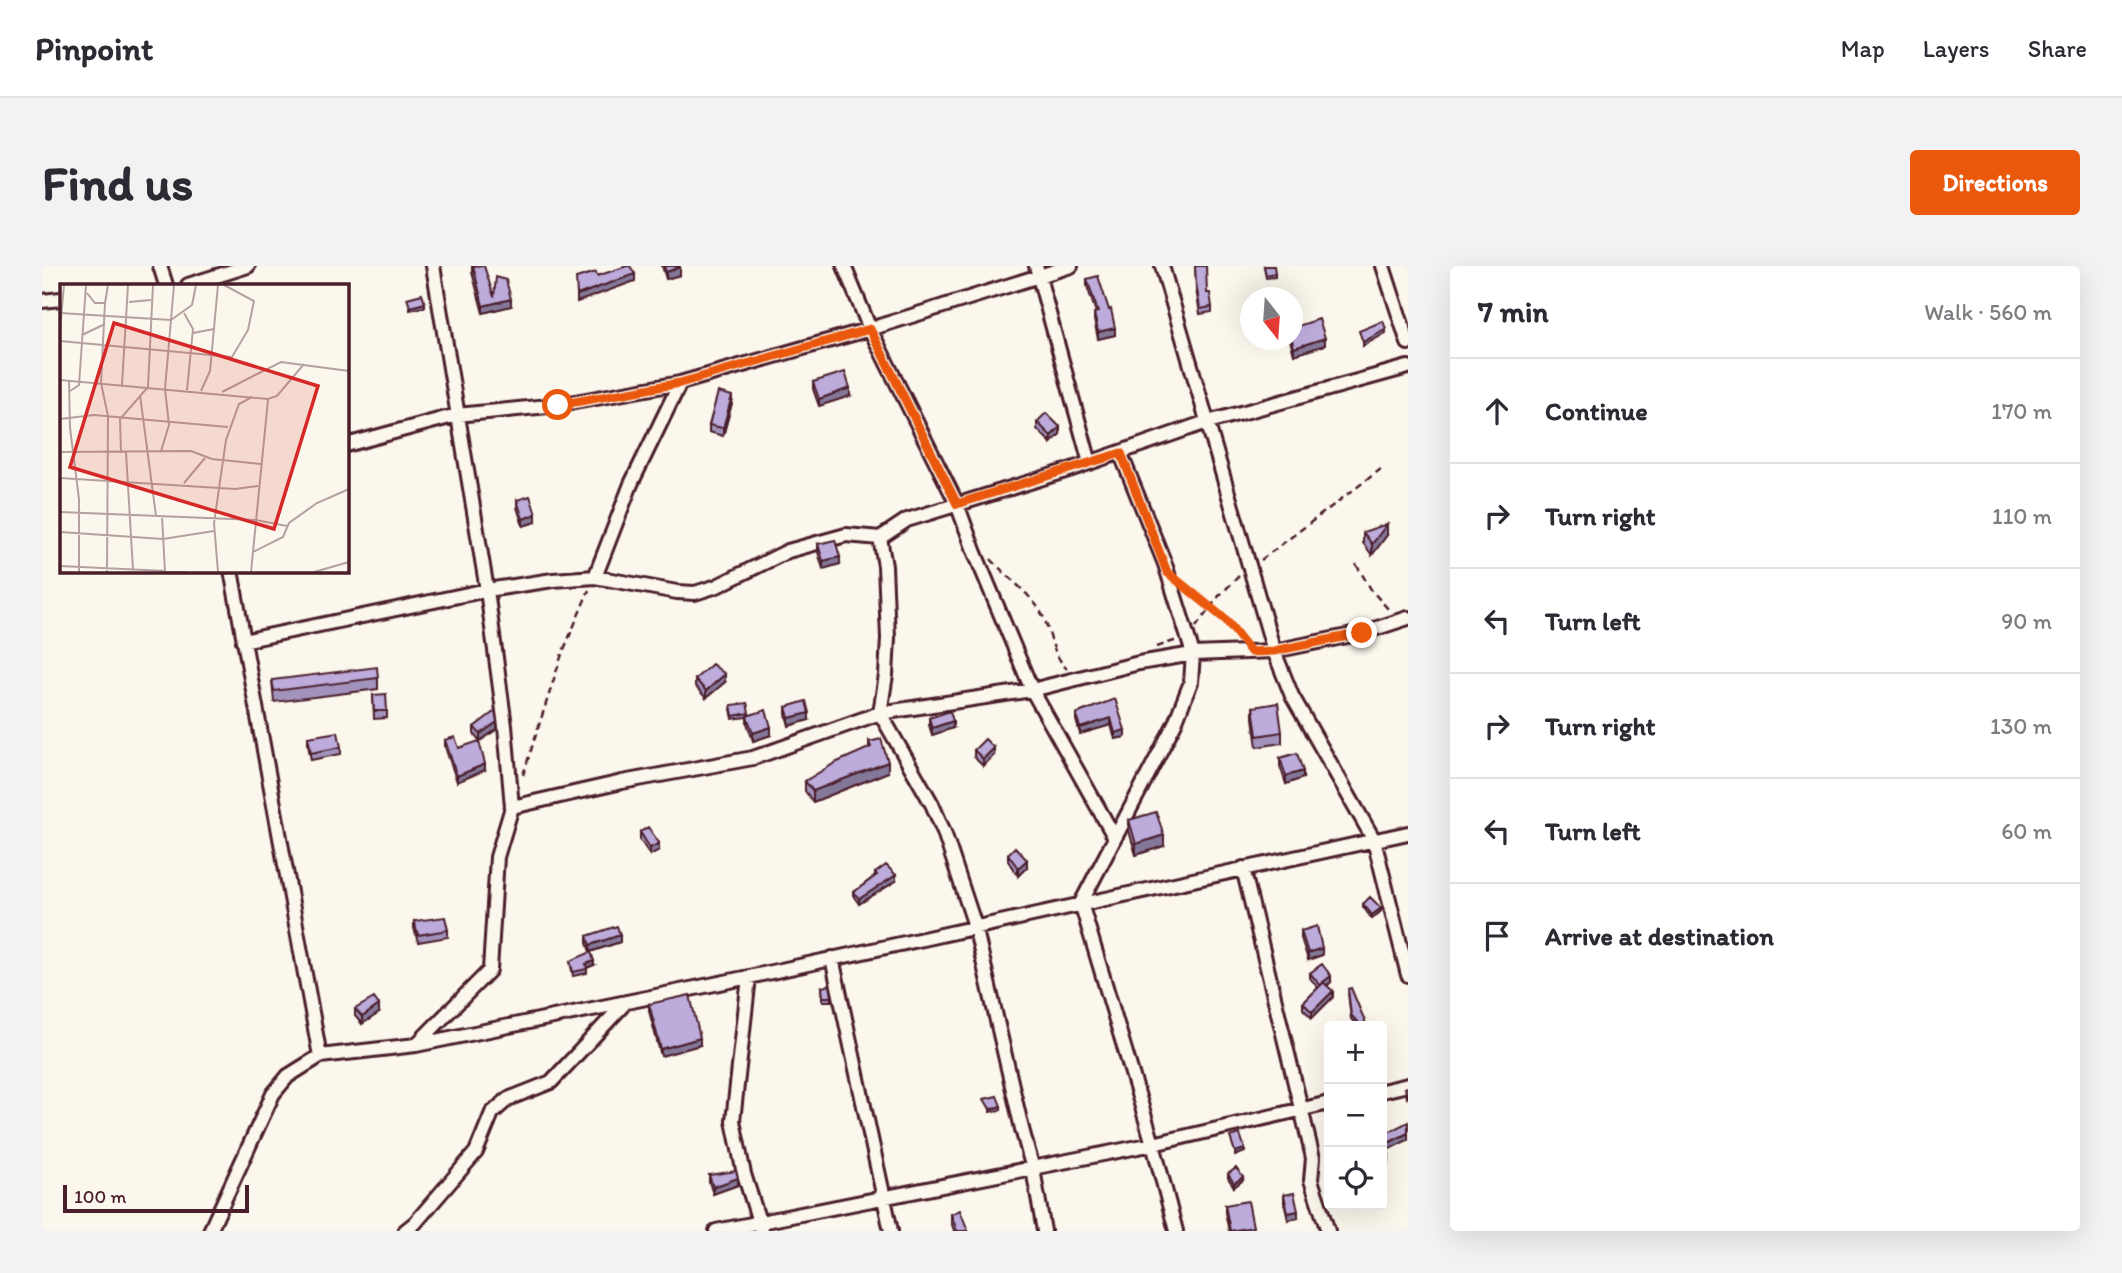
<!DOCTYPE html>
<html lang="en">
<head>
<meta charset="utf-8">
<style>
  :root { --surface:#fff; --page:#f2f2f3; --text:#2b2b33; --muted:#7c7c81; --line:#e1e1e2; --accent:#ea580c }
  body { margin:0; font-family:Itim,sans-serif; background:var(--page); color:var(--text) }
  .controls { position:absolute; right:21px; bottom:21px; display:grid; overflow:hidden; border-radius:7px; box-shadow:0 7px 28px #0002 }
  .controls button { width:63px; height:63px; display:grid; place-items:center; padding:0; border:0; border-bottom:2px solid var(--line); background:var(--surface); color:var(--text); font:35px sans-serif }
  .compass { position:absolute; left:1198px; top:21px; width:63px; height:63px; border-radius:50%; background:var(--surface); box-shadow:0 7px 28px #0002; rotate:163deg }
  .scale { position:absolute; left:21px; bottom:18px; width:186px; box-sizing:border-box; padding-left:7px; border:4px solid #4a1f2b; border-top:0; font-size:19px; line-height:24px; white-space:nowrap; color:#4a1f2b; -webkit-text-stroke:5px #fbf7ec; paint-order:stroke }
  .stop { position:absolute; width:21px; height:21px; margin:-16px; border:5px solid #ea580c; border-radius:50%; background:#fff }
  .stop.end { background:#ea580c; border-color:#fff; box-shadow:0 2px 7px #0008 }
  .list { margin:0; padding:0; list-style:none }
  h2 { display:flex; justify-content:space-between; align-items:center; height:91px; margin:0; padding:0 28px; font-size:30px }
  h2 small { font-size:23px; font-weight:400; color:var(--muted) }
  .list li { display:grid; grid-template-columns:46px 1fr auto; gap:21px; align-items:center; box-sizing:border-box; height:105px; padding:0 28px; border-top:2px solid var(--line) }
  .list b { display:block; font-size:26px; white-space:nowrap }
  .list em { font-size:23px; font-style:normal; color:var(--muted) }
  .icon { flex:none; width:38px; height:38px; fill:none; stroke:currentColor; stroke-width:2; stroke-linecap:round; stroke-linejoin:round }
  .map { position:relative; flex:none; width:1366px; height:965px; overflow:hidden; border-radius:7px }
  header { display:flex; align-items:center; gap:42px; box-sizing:border-box; height:98px; padding:0 35px; background:var(--surface); border-bottom:2px solid var(--line) }
  header strong { font-size:33px }
  nav { display:flex; gap:38px; margin-inline-start:auto; font-size:24px }
  .intro { display:flex; align-items:center; justify-content:space-between; box-sizing:border-box; height:168px; padding:0 42px }
  h1 { margin:0; font-size:49px }
  .button { padding:18px 32px; border-radius:7px; background:var(--accent); color:#fff; font-size:24px; font-weight:700 }
  main { display:flex; gap:42px; padding:0 42px }
  aside { flex:1; background:var(--surface); border-radius:7px; box-shadow:0 7px 28px #0002 }
  .map>svg:first-child { display:block }
  .lines { fill:none; stroke-linecap:round; stroke-linejoin:round }
  .minor-casing { stroke:#4a1f2b; stroke-width:18 }
  .path { stroke:#4a1f2b; stroke-width:2.5; stroke-dasharray:7 5; stroke-linecap:butt }
  .minor { stroke:#fbf7ec; stroke-width:12 }
  .wall { fill:#a293bc; stroke:#4a1f2b; stroke-width:2 }
  .shaded-wall { fill:#847899; stroke:#4a1f2b; stroke-width:2 }
  .building { fill:#bcabdb; stroke:#4a1f2b; stroke-width:2 }
  .route { stroke:#ea580c; stroke-width:9 }
  .inset-road { fill:none; stroke:#b4a19f; stroke-width:2 }
  .view { fill:#d62828; fill-opacity:0.15; stroke:#d62828; stroke-width:3.5 }
  .inset-edge { fill:none; stroke:#4a1f2b; stroke-width:3.5 }
</style>
</head>
<body>
<header>
<strong>Pinpoint</strong>
<nav><a>Map</a><a>Layers</a><a>Share</a></nav>
</header>
<div class="intro"><h1>Find us</h1><a class="button">Directions</a></div>
<main>
<div class="map">
<svg width="1366" height="965" viewBox="0 0 1366 965">
  <rect width="100%" height="100%" fill="#fbf7ec"/>
  <filter id="ink" filterUnits="userSpaceOnUse"><feTurbulence type="fractalNoise" baseFrequency=".0143" numOctaves="2"/><feDisplacementMap in="SourceGraphic" scale="14" xChannelSelector="R" yChannelSelector="G"/><feConvolveMatrix kernelMatrix="1 2 1 2 8 2 1 2 1" color-interpolation-filters="sRGB"/></filter>
  <g filter="url(#ink)">
    <g class="lines">
      <defs>
        <path id="minor" d="M118,0l6,19
          M802,0l26,63 87,175 18,49 57,137 83,148
          M994,0l54,197
          M1120,0l112,385 18,45 82,144 34,135
          M1341,0l25,77
          M146,19l60,-19
          M0,35l19,-2
          M304,179l111,-30 101,-10 122,-22 190,-54 201,-63
          M1078,186l45,112 28,90 -2,28 -16,41 -94,180 72,241 23,87
          M838,272l5,28 3,72 -2,37 -6,38 52,91 12,28 31,94 47,203 11,40 11,62
          M189,304l89,486
          M553,311l36,-93 49,-101
          M201,375l244,-51 66,-10 42,-3 82,15 18,1 22,-7 71,-35 58,-16 34,3 27,-18 162,-50 132,-46 207,-57
          M470,541l110,-25 131,-24 127,-45 152,-23 107,-27 54,-9 81,-3 88,-18 46,-15
          M1201,602l70,290 -2,22 17,51
          M790,692l59,273
          M707,711l-16,144 11,53 18,57
          M374,779l74,-75 7,-113 15,-50 -7,-81 -18,-136 -54,-324
          M1340,825l26,-6
          M168,965l63,-137 15,-18 32,-20 96,-11 333,-68 659,-144
          M363,965l10,-8 61,-71 16,-39 16,-14 43,-17 75,-80
          M674,965l437,-87 176,-41"/>
      </defs>
      <use href="#minor" class="minor-casing"/>
      <path class="path" d="M949,293c14,16 33,30 46,47 16,22 10,42 30,63
        M1219,294l120,-91
        M1314,298l16,27 18,20
        M1144,323l40,31 17,21
        M1154,361l23,-31 20,-20
        M1115,381l20,-7
        M481,509l39,-121 27,-64"/>
      <use href="#minor" class="minor"/>
    </g>
    <path class="wall" d="M430,0l22,31 17,9 -28,7 -11,-41z
      M620,0h17l1,9 -14,4z
      M1153,0l17,41v5l-12,2 -4,-25z
      M1222,0l11,7v4l-9,1z
      M1045,13l28,56 -17,4 -4,-19v-7h2l-9,-27z
      M1248,74h2l33,5 -31,10z
      M771,116l37,14 -31,10 -6,-17z
      M690,137l-9,33 -14,-4v-7z
      M995,156l23,12 -9,9 -14,-14z
      M475,234l19,22 -13,4 -6,-19z
      M1321,266l24,3 -15,20 -9,-12z
      M776,278l22,20 -17,5 -5,-17z
      M336,412v11l-104,13 -2,-22z
      M653,413l30,3 -19,16 -11,-12z
      M331,429l14,16v7l-13,1z
      M1073,433l10,38 -10,2 -4,-14 -31,9 -4,-14v-6z
      M705,437l2,12 22,20 -18,6 -6,-18v-6l-14,2 -2,-10z
      M744,441l23,13 -20,6 -3,-12z
      M1211,441l29,25v11l-25,4 -4,-29z
      M887,452l24,10 -21,7 -3,-10z
      M432,461l23,2 -17,12 -6,-7z
      M266,471l33,10v7l-30,6 -3,-15z
      M403,474l14,8 26,22 -28,12 -12,-35z
      M827,476l19,30 -75,30 -8,-11v-10l64,-33z
      M932,484l20,5 -11,11 -9,-9z
      M1238,492l23,20 -17,6 -6,-18z
      M1087,554l35,26 -28,9 -7,-24z
      M598,566l19,18 -9,5 -10,-15z
      M966,588l19,13 -9,9 -10,-15z
      M833,607l21,8 -37,23 -5,-7v-5l21,-16z
      M1321,638l18,7 -9,8 -9,-12z
      M372,655l34,9v7l-30,5 -4,-14z
      M1259,665l21,24 -14,5 -7,-22z
      M545,670l33,6 -30,10 -3,-9z
      M528,695l24,4 -7,3v5l-14,3z
      M1268,707l21,9 -4,4 6,11 -21,21 -9,-9v-6l15,-15 -8,-10z
      M780,721l10,10v4h-9z
      M1306,727l19,33h-9l-7,-7z
      M607,738l51,41 -39,11 -12,-45z
      M313,743l24,4 -17,11 -7,-8z
      M1186,908l15,6 -9,7 -6,-9z
      M667,909l29,10 -25,9 -4,-12z
      M1242,929l14,23 -10,2 -4,-17z
      M1183,939l28,22v4h-24l-4,-18z
      M909,948l17,17h-14l-3,-10z"/>
    <path class="shaded-wall" d="M638,1v8l-14,4v-7z
      M593,8v7l-58,21v-7z
      M469,33v7l-28,7v-7z
      M383,37v4l-15,3v-3z
      M1073,62v7l-17,4v-7z
      M1344,63v4l-23,13v-4z
      M1283,72v7l-31,10v-7z
      M808,122v8l-31,10v-7z
      M690,130v7l-9,33v-8z
      M1018,161v7l-9,9v-7z
      M494,248v8l-13,4v-7z
      M1345,258v11l-15,20v-11z
      M798,291v7l-17,5v-8z
      M683,408v8l-19,16v-7z
      M767,447v7l-20,6v-8z
      M1069,452v7l-31,9v-6z
      M911,455v7l-21,7v-7z
      M455,456v7l-17,12v-7z
      M729,461v8l-18,6v-8z
      M1083,464v7l-10,2v-6z
      M952,482v7l-11,11v-7z
      M846,496v10l-75,30v-11z
      M443,498v6l-28,12v-6z
      M1261,505v7l-17,6v-8z
      M1122,569v11l-28,9v-11z
      M617,577v7l-9,5v-7z
      M985,594v7l-9,9v-8z
      M854,609v6l-37,23v-5z
      M1339,642v3l-9,8v-4z
      M578,669v7l-30,10v-7z
      M1280,682v7l-14,5v-7z
      M552,695v4l-8,3v-4z
      M1289,710v6l-8,6v-6z
      M1291,725v6l-21,21v-6z
      M337,739v8l-17,11v-7z
      M658,772v7l-39,11v-7z
      M959,840v4l-11,2v-3z
      M1366,867v7l-24,12v-7z
      M1203,883v3l-10,4v-4z
      M1347,889v7l-7,4v-8z
      M1201,911v3l-9,7v-4z
      M696,912v7l-25,9v-7z
      M1256,945v7l-10,2v-7z"/>
    <path class="building" d="M431,0h11l10,31 2,-20 10,3 5,19 -28,7z
      M585,0h3l5,8 -58,21 -1,-17 20,-6 1,4z
      M622,0h15l1,1 -14,5z
      M1153,0h11l1,27h3l2,14 -12,2 -4,-26z
      M1222,0h10l1,7 -9,2z
      M1056,10l11,34 2,-1 4,19 -17,4 -4,-19 4,-1 -11,-33z
      M380,28l3,9 -15,4 -3,-9z
      M1277,53l6,19 -31,10 -2,-8v-12z
      M1341,55l3,8 -23,13 -4,-11z
      M803,106l5,16 -31,11 -6,-17z
      M676,126l14,4 -9,32 -14,-3z
      M1004,147l14,14 -9,9 -14,-14z
      M488,230l6,18 -13,5 -6,-19z
      M1345,258l-15,20 -9,-12z
      M793,274l5,17 -17,4 -5,-17z
      M670,398l13,10 -19,17 -11,-12z
      M335,401l1,11 -104,13 -2,-11z
      M344,428l1,17h-13l-1,-16z
      M1073,433l10,31 -10,3 -4,-15 -31,10 -4,-14z
      M764,435l3,12 -20,5 -3,-11z
      M705,437l2,10 -16,3 -2,-11z
      M1236,437l4,29 -25,4 -4,-29z
      M724,444l5,17 -18,6 -6,-17z
      M453,445l2,11 -17,12 -6,-7z
      M908,445l3,10 -21,7 -3,-10z
      M296,466l3,15 -30,6 -3,-16z
      M413,471l4,11 20,-7 6,23 -28,12 -12,-36z
      M839,473l7,23 -75,29 -8,-10 30,-18 36,-16 -2,-5z
      M943,473l9,9 -11,11 -9,-9z
      M1255,487l6,18 -17,5 -6,-18z
      M1114,546l8,23 -28,9 -7,-24z
      M606,561l11,16 -9,5 -10,-16z
      M973,581l12,13 -9,8 -10,-14z
      M844,599l10,10 -37,24 -5,-7 23,-17 -2,-2z
      M1328,631l11,11 -9,7 -9,-11z
      M403,651l3,13 -30,5 -4,-14z
      M575,660l3,9 -30,10 -3,-9z
      M1275,660l5,22 -14,5 -7,-22z
      M549,686l3,9 -8,3 1,5 -14,3 -3,-11z
      M1280,698l9,12 -8,6 10,9 -21,21 -9,-9 20,-20 -3,2 -10,-12z
      M788,719l2,12h-9l-1,-10z
      M1309,722l16,38h-6l-10,-11 -3,-26z
      M648,729l10,43 -39,11 -12,-45z
      M332,732l5,7 -17,12 -7,-8z
      M1366,821v10l-1,1 -2,-10z
      M955,830l4,10 -11,3 -6,-10z
      M1366,856v11l-24,12 5,10 -7,3v-23z
      M1198,868l5,15 -10,3 -5,-15z
      M1194,902l7,9 -9,6 -6,-9z
      M694,905l2,7 -25,9 -4,-12z
      M1252,927l4,18 -10,2 -4,-18z
      M1206,935l5,26 -23,4 -5,-26z
      M918,944l8,21h-11l-6,-17z"/>
  </g>
  <g class="lines" filter="url(#ink)">
    <path class="route" d="M516,139l122,-22 190,-54 87,175 164,-51 46,119 59,48 25,32 23,-1 88,-18"/>
  </g>
  <g transform="translate(18 18)">
    <rect width="289" height="289" fill="#fbf7ec"/>
    <path class="inset-road" d="M27,9l8,10h10l3,-18M69,18l22,-2M45,19l-4,80 7,33 -1,156M0,29l111,7 21,-15 4,-20M124,29l9,16 -6,61M0,46l4,-45M133,49l21,-4M22,51l23,-11M0,57l172,16 16,-27 6,-29 -30,-16M0,96l208,19 9,-3 27,-32M9,97l1,47 9,71v73M62,101l6,-100M10,107l9,-6 7,-100M141,107l9,-20 8,-86M162,108l59,-30 68,9M80,111l16,121M0,135l34,-4 134,12M101,167l8,-26 -4,-36 9,-104M0,168l131,-1 21,8 49,5M66,168l7,118M61,169l-1,-34 28,-32 5,-102M0,194l175,11 23,-3M124,199l21,-25M0,228l196,8 31,6M102,232l3,56M0,248l103,7 51,-8M193,268l30,-15 6,-14 28,-20 32,-14M0,282l127,6M158,288l-4,-49 12,-83 13,-36 13,-7M191,288l17,-172M254,288l35,-10"/>
    <path class="view" d="M54,39l204,63 -44,143 -204,-62z"/>
    <rect width="289" height="289" class="inset-edge"/>
  </g>
</svg>
<div class="controls">
<button>+</button>
<button>−</button>
<button><svg class="icon" aria-label="locate" viewBox="0 0 24 24"><circle cx="12" cy="12" r="6"/><path d="M12 2v4M12 18v4M2 12h4M18 12h4"/></svg></button>
</div>
<svg class="compass" viewBox="-18 -18 36 36"><path d="M0-13l5 13h-10z" fill="#e53935"/><path d="M0 13l5-13h-10z" fill="#7c7c81"/></svg>
<div class="scale">100 m</div>
<div class="stop" style="left:516px;top:139px"></div>
<div class="stop end" style="left:1320px;top:367px"></div>
</div>
<aside>
<h2>7 min<small>Walk · 560 m</small></h2>
<ul class="list">
<li><svg class="icon" aria-label="ahead" viewBox="0 0 24 24"><path d="M12 20V5M6 11l6-6 6 6"/></svg><div><b>Continue</b></div><em>170 m</em></li>
<li><svg class="icon" aria-label="right" viewBox="0 0 24 24"><path d="M7 20v-9h11M14 6l5 5-5 5"/></svg><div><b>Turn right</b></div><em>110 m</em></li>
<li><svg class="icon" aria-label="left" viewBox="0 0 24 24"><path d="M17 20v-9H6M10 6l-5 5 5 5"/></svg><div><b>Turn left</b></div><em>90 m</em></li>
<li><svg class="icon" aria-label="right" viewBox="0 0 24 24"><path d="M7 20v-9h11M14 6l5 5-5 5"/></svg><div><b>Turn right</b></div><em>130 m</em></li>
<li><svg class="icon" aria-label="left" viewBox="0 0 24 24"><path d="M17 20v-9H6M10 6l-5 5 5 5"/></svg><div><b>Turn left</b></div><em>60 m</em></li>
<li><svg class="icon" aria-label="arrive" viewBox="0 0 24 24"><path d="M6 21V4h12l-3 4 3 4H6"/></svg><div><b>Arrive at destination</b></div></li>
</ul>
</aside>
</main>
</body>
</html>
